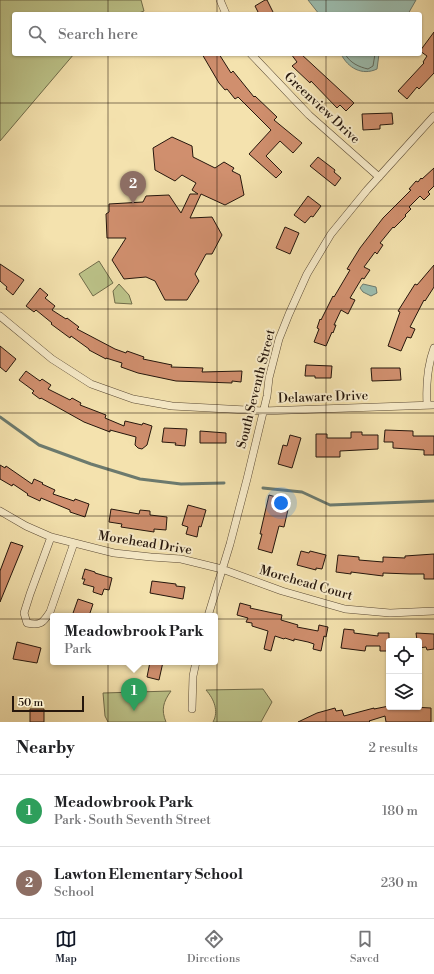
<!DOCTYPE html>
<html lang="en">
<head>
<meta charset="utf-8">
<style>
  :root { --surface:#fff; --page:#f2f2f2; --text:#202124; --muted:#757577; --line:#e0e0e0; --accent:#111827 }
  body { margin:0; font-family:"Libre Bodoni",serif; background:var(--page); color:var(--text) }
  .controls { position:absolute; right:12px; bottom:12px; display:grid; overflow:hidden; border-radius:4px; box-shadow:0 1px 3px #0004 }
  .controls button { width:36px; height:36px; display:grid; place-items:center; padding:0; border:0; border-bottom:1px solid var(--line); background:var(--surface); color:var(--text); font:20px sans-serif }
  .scale { position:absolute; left:12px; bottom:10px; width:72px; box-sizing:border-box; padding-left:4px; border:2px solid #25160c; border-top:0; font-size:11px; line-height:14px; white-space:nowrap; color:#25160c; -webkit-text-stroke:3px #f8ecca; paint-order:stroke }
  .you { position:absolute; left:281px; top:503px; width:14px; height:14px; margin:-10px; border:3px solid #fff; border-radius:50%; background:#1a73e8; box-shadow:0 0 0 6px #1a73e833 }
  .badge { display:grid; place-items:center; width:26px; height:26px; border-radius:50%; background:var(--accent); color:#fff; font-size:13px; font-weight:700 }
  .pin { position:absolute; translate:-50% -33px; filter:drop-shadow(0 1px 2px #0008) }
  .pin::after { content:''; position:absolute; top:21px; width:14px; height:12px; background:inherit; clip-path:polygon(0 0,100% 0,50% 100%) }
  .popup { position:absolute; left:50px; top:613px; width:168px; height:52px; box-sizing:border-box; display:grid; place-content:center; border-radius:4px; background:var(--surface); filter:drop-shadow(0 1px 3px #0005); font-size:13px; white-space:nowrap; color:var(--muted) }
  .popup b { font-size:15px; color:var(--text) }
  .popup::after { content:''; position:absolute; left:50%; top:100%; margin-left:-8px; border:8px solid transparent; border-top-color:var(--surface) }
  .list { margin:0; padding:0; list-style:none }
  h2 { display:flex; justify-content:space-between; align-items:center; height:52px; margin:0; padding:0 16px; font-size:17px }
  h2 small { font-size:13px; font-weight:400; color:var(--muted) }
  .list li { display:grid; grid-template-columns:26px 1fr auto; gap:12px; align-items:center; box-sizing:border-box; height:72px; padding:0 16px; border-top:1px solid var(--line) }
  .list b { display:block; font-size:15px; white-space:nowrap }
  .list p { margin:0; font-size:13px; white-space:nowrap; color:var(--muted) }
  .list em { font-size:13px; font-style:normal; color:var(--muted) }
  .icon { flex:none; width:22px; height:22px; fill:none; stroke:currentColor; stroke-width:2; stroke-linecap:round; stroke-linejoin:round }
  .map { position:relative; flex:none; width:434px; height:722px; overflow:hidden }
  .search { position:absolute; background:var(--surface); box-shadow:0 1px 3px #0004; left:12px; right:12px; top:12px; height:44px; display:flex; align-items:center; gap:10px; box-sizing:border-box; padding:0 14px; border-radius:4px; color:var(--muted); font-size:15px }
  .sheet { height:196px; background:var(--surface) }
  nav { display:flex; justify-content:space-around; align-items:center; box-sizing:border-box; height:56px; border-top:1px solid var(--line); background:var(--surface); font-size:11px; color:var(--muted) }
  nav a { display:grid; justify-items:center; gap:2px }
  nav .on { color:var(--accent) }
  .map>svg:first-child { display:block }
  .green { fill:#bcc389; stroke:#706c4a }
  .water { fill:#9cbdaf; stroke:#6c7a6e }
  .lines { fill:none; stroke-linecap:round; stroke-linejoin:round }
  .shore { stroke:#606a5e; stroke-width:1 }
  .stream { stroke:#6c7a6e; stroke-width:3 }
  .building { fill:#d08f6e; stroke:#25160c }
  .street-casing { stroke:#594934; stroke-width:8 }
  .street { stroke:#f8ecca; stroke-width:7 }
  .grid { fill:none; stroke:#25160c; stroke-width:1; stroke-opacity:0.55 }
  .labels { text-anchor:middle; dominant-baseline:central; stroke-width:4; stroke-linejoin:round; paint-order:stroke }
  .street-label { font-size:13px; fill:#25160c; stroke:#f8ecca }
</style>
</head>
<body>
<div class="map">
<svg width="434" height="722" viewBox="0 0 434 722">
  <rect width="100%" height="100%" fill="#f4e2ae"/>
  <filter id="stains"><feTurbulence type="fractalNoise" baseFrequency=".005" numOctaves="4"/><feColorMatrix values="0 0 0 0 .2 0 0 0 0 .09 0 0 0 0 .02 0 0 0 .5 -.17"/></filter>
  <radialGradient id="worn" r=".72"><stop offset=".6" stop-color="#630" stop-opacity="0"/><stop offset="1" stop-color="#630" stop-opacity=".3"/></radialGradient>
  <path class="green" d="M0,0h141l3,11 -8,3h-122v40h60l-74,87z
    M99,261l14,22 -20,13 -14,-22z
    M119,284l10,11 3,9 -17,-1 -2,-12z
    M263,689l9,13 -11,20h-48c6,-11 1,-23 -7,-32z
    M171,691c-8,11 -10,19 -5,31h-58l-3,-6 -2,-23z"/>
  <path class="water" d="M308,0h108l-8,14h-89z
    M341,54h38l-2,15c-15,7 -29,-1 -36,-15z
    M363,284l13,3 1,6 -6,3 -8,-4 -3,-4z"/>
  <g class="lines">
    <path class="shore" d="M345,54c5,9 14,13 23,15l5,-3 2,-12"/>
    <path class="stream" d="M0,417l39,28 52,19 49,15 41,5 43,-1
      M263,488l39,4 28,13 104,-4"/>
  </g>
  <path class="building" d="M265,0h2l7,14h-15l-4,-8z
    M434,32v41l-15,16 -2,-2 -10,12 -9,-8 26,-28 -1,-1 4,-6 -7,-5z
    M202,54h17l12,19 2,-2 21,26 1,-1 22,21 -3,3 28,23 -9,10 -13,-12 -14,15 16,16 -6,6 -27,-24 22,-24 -33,-33 -3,2 -8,-10 -2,1 -6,-7z
    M291,54h10l53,49 -8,8 -6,-6 -3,3 -26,-27 -1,2 -18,-17 5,-4z
    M392,113l1,11 -13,1v4l-17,1 -1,-16z
    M172,137l20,9 1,11 22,11 9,-6 10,6 -2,3 8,4 4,20 -19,10 -24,-11 -11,24 22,-1 10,18 -10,19h-6l-11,20 4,7 -12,19h-22l-10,-19 -9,-4 -22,2 -12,-19 14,-22h-19l-1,-24 3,-2v-8l34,-2 3,-6 23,-1 12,18 9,-19h8l-6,-4 4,-7 -14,-8 -7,6 -20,-11 -2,-22z
    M318,157l17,13 -1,2 7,6 -6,8 -25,-20z
    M434,168v18l-6,6 2,2 -6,6 -4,-4 -11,11 2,2 -6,6 1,1 -12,12 -1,-1 -13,16 3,2 -6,9 -2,-2 -11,15 6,3 -6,9 -2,-1 -12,20 5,2 -7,14 -7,-4 -7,15h2l-3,8 -1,-1 -6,14 -12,-4 5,-13 -2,-1 3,-9 1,1 12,-24 1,1 16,-27 -3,-1 13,-21 23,-30 28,-28 -2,-1 7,-8 2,1 3,-4 1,1z
    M308,196l13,10 -8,11 -2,-1 -6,7 -11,-8z
    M285,227l14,6 -9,21 -14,-6z
    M0,264l24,16 -11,15 -7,-6 1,-2 -7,-6z
    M434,265v22l-9,14 -1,-1 -14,27 5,2 -4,9 -4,-1 -6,14 -13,-5 12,-34 -2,-1 17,-27 2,1z
    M40,288l8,7 -3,3 10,8 -3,4 14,9 1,-1 12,9 -2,2 38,20 11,4 1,-2 17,6 -1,2 29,6 -1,2 32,1 -1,4 40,-1 -1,11 -9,-1v2l-56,-2 -38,-8 -17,-6 1,-4 -16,-5v1l-17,-9v-1l-18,-13 -1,2 -19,-14 1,-1 -16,-13 -2,2 -8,-6z
    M0,346l16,13 -10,13 -6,-5z
    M306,365l26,1 -1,12h-16v-2h-10z
    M371,368h29l1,12 -29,1z
    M26,371l14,10 2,-2 9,6 -3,4 22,11 2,-2 9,5 -1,2 26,10 -1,3 19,8 1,-5 17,4 1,-2 9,3 -5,19 -5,4 -4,-1 -3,-3 1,-8 -26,-7v2l-26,-10 -43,-24 -1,1 -8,-6 2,-2 -15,-11z
    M164,428l23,1 -2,17 -10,-1 1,-2 -14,-1z
    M385,430l28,1v5h21v19h-10v-5l-31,-2v-6h-9z
    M200,431l26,2v10h-26z
    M351,432h11v3h16v14l-38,2v6h-24v-23h11v4h24z
    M290,435l11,3 -9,30 -14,-4 5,-19 4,1z
    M0,465l5,3 1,-2 26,18 2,-5 9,4 -1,1 13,6 -2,4 21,7 1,-2 14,5 -4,13 -15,-5v-2l-29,-12 -1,3 -13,-6 1,-1 -15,-10 -1,2 -12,-7z
    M269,495l21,6 -6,26 -5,-1 -7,27 -14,-4 4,-15h-2z
    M188,505l18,5 -5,17 -2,-1 -2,11 -11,-3 2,-7 -6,-2z
    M111,509l28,5 1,-4 10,1v4l17,2 -1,13 -12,-1v3l-33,-5 1,-3 -13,-2z
    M11,542l12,4 -23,56v-31z
    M301,551l8,2 1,-2 16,4 -4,14 -6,-1v2l-19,-5z
    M434,554v25h-10v-5h-14l-27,-1v3l-32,-4v2l-15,-2 2,-17 21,2v3l24,2v-5l22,1v-2z
    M85,569l10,3v1l17,5 -3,12 -5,-1 -2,6 -9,-3 1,-5 -11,-3 2,-5h-3z
    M152,581l24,3v2l9,1 -2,12 -33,-6z
    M78,599l15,5 -4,12h-17z
    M240,603l11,3 -1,2 32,7 -1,5 17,5 -1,2 21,4 1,-6 9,2 -2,10 -2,-1 -3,15 -8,-2 1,-5 -6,-2 -14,-3v2l-9,-3 -1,1 -9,-3 -4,15 -7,-2 4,-18 -16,-5v-3l-6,-1 2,-4 -11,-3z
    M344,629l10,1v3l24,3v-3h11v18h-9v-5h-14l-1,5 -24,-3z
    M416,633l18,1v15l-7,1 -1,-3 -7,1v-7h-2z
    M17,642l24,6 -4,15 -24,-4z
    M150,662h13l-4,18 -12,-3z
    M389,706l7,1v2l17,-2 18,1v14h-45l-1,-6 -16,5 1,1h-72l19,-9 18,-5 1,3 6,-1 2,6 30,-8v1z
    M30,709h14v13h-14z"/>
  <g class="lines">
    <defs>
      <path id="street" d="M220,0l6,14
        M251,54l58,61 70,62
        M0,316l52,43 39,25 42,15 39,7 91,5 171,-6
        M427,404c-1,-19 0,-37 7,-56
        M0,511l26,15 25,11 63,16 37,4 30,2 41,10 60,22 63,18 45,4 44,-2
        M51,537l-21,57 -6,19 3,10c13,3 16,0 23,-11l24,-69
        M208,616l22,-72 17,-65 20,-83 2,-18 10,-39 10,-25 18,-40 24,-40 36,-44 67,-74
        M192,709l1,-33 3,-14"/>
    </defs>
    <use href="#street" class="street-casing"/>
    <use href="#street" class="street"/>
  </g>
  <path class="grid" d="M108,0v14M217,0v14M326,0v14M108,54v668M217,54v668M326,54v668M0,103h434M0,206h434M0,309h434M0,413h434M0,516h434M0,619h434"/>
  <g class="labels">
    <g class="street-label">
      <text transform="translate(322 108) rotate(43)">Greenview Drive</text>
      <text transform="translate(256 389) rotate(-76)">South Seventh Street</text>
      <text transform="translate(323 397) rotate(-2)">Delaware Drive</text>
      <text transform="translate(145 543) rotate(9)">Morehead Drive</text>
      <text transform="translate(306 583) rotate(16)">Morehead Court</text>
    </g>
  </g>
  <rect width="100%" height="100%" filter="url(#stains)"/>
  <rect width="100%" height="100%" fill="url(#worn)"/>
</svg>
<div class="controls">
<button><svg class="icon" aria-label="locate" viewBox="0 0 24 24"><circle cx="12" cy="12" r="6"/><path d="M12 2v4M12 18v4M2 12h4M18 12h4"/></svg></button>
<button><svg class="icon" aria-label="layers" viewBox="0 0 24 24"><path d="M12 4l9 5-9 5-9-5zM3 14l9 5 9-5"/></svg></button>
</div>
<div class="scale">50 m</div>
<div class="you"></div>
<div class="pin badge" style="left:134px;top:711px;background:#2e9e5b">1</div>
<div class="popup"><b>Meadowbrook Park</b>Park</div>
<div class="pin badge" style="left:133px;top:204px;background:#8d6e63">2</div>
<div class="search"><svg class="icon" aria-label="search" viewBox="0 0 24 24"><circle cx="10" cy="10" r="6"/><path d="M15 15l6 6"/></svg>Search here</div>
</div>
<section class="sheet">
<h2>Nearby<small>2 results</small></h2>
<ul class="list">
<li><span class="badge" style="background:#2e9e5b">1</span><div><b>Meadowbrook Park</b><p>Park · South Seventh Street</p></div><em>180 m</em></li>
<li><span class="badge" style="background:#8d6e63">2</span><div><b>Lawton Elementary School</b><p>School</p></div><em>230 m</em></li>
</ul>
</section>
<nav>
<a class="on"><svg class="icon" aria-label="map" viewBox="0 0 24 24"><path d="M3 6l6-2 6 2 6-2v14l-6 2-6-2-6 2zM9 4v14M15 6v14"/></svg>Map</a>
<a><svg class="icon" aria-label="directions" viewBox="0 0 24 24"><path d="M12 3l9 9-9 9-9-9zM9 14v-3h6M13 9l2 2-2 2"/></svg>Directions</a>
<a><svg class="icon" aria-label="saved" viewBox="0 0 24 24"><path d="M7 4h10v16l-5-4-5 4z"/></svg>Saved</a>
</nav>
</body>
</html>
